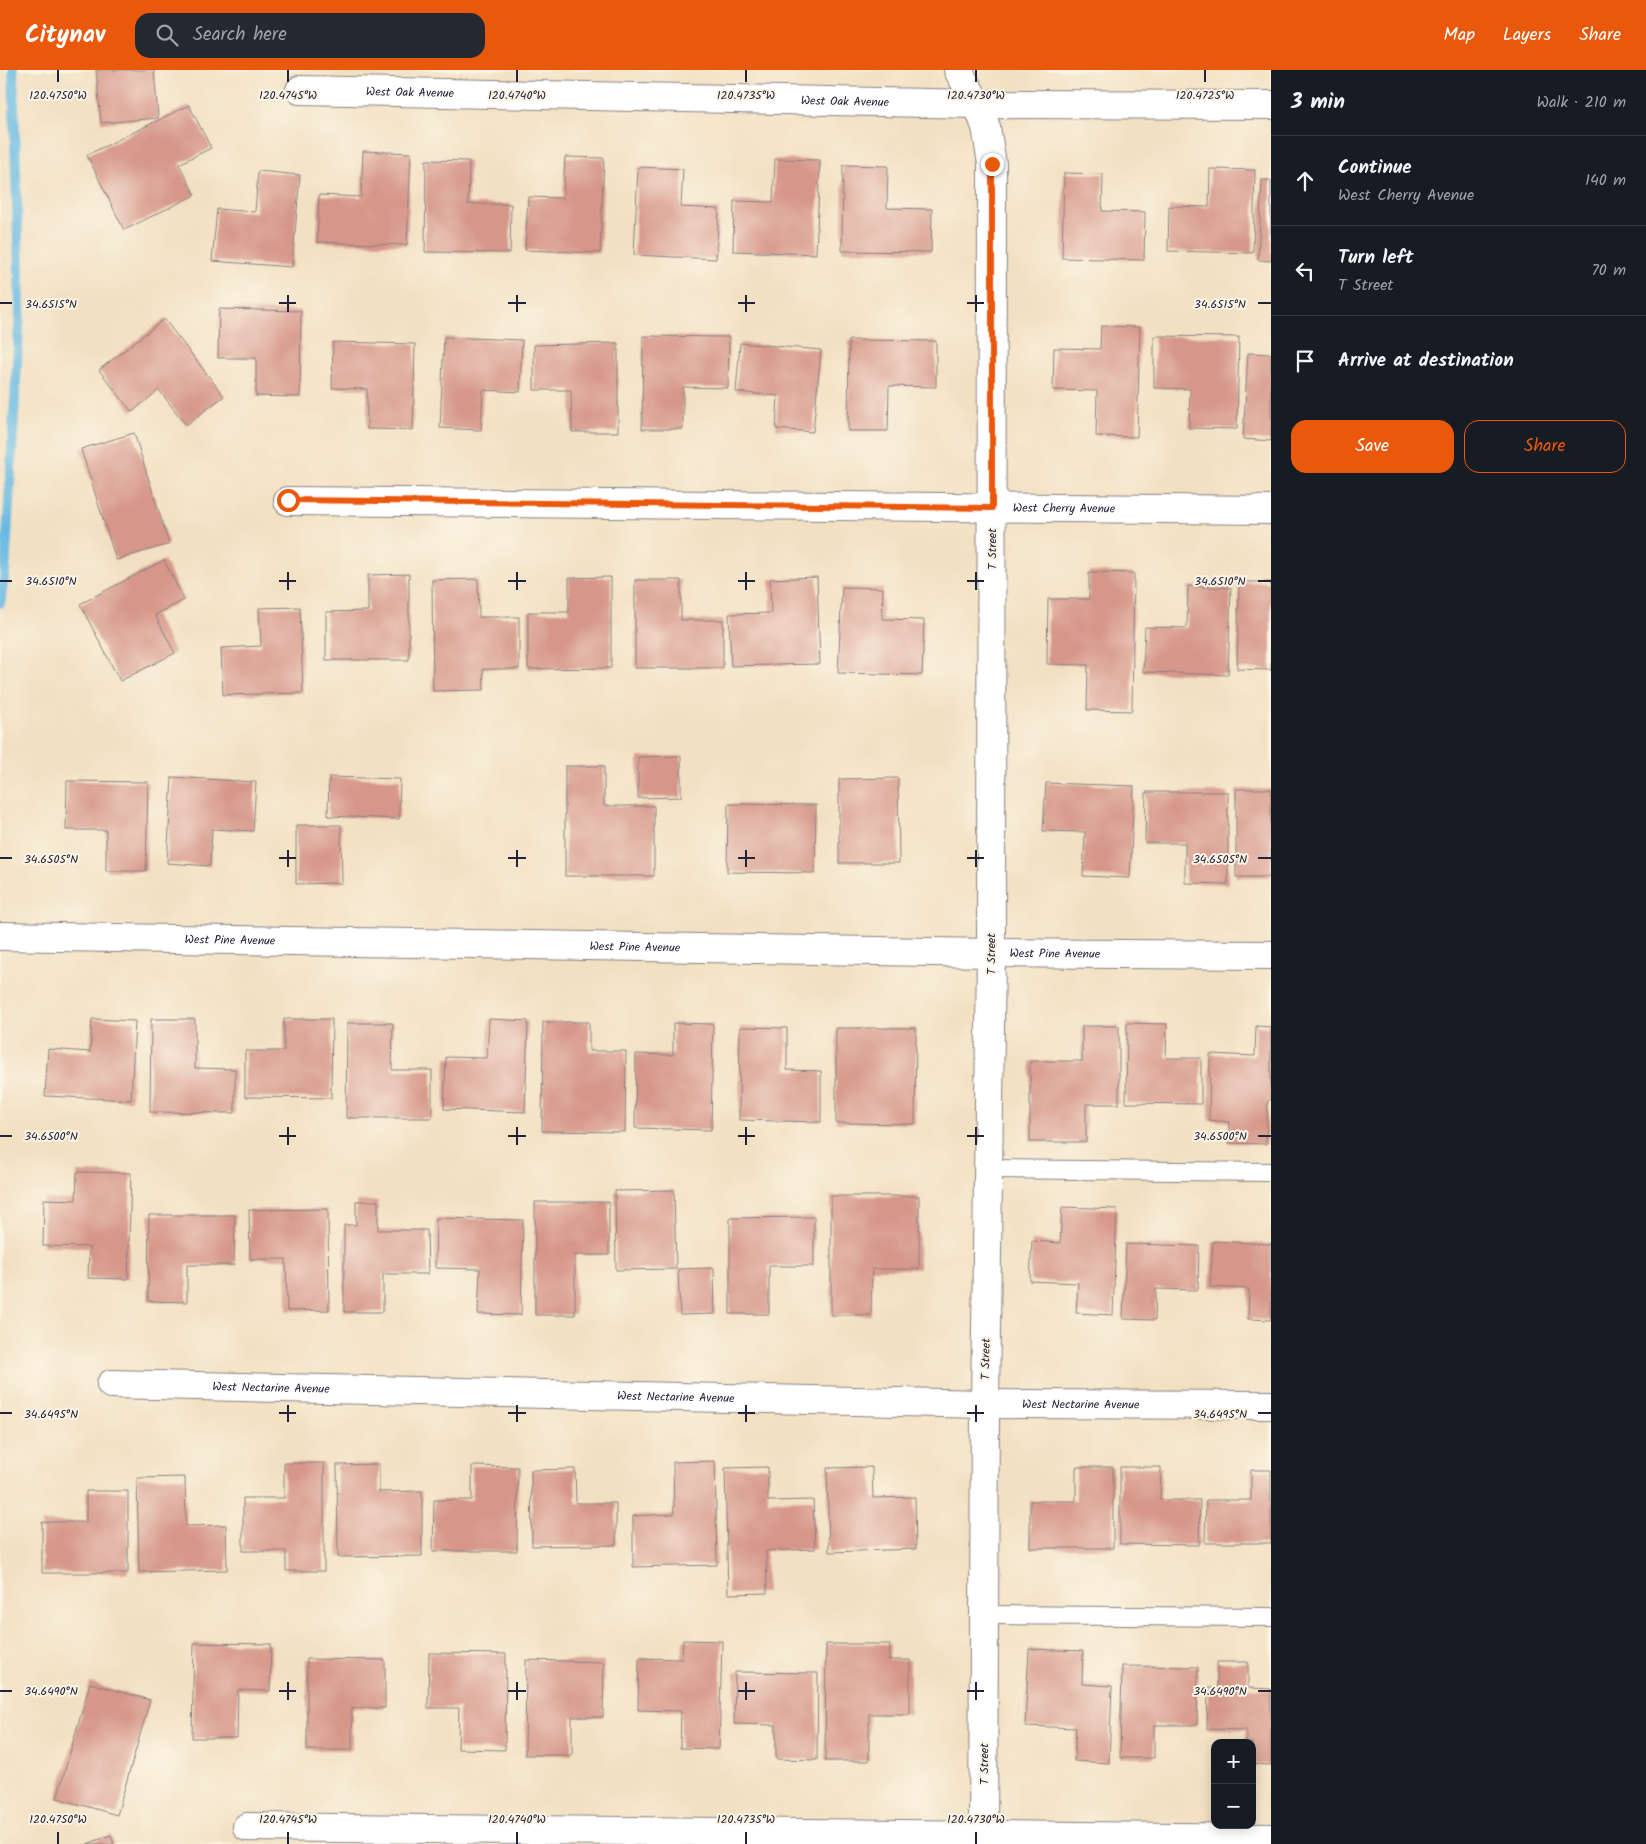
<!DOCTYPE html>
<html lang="en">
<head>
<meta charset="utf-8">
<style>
  :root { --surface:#171b24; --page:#242831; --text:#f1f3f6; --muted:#9ea1a6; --line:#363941; --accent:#ea580c }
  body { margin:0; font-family:Kalam,sans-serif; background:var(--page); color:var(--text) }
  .controls { position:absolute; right:15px; bottom:15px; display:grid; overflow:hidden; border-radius:10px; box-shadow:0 2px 12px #0003 }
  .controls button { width:45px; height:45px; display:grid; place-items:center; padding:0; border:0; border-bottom:1px solid var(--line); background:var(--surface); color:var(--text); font:25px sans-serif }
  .stop { position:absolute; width:15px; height:15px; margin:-11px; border:4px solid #ea580c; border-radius:50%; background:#fff }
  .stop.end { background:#ea580c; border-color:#fff; box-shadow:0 1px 5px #0008 }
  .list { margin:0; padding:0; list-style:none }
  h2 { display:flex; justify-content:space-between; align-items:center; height:65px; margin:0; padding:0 20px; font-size:21px }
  h2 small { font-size:16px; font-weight:400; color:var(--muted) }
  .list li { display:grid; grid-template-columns:32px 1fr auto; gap:15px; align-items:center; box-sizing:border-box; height:90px; padding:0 20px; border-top:1px solid var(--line) }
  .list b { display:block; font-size:19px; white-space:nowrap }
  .list p { margin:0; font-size:16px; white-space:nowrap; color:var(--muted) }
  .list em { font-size:16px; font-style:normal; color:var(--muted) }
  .actions { display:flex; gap:10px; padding:15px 20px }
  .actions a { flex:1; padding:11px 0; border:1px solid var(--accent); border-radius:15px; text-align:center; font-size:18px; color:var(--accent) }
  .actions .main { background:var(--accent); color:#fff }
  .icon { flex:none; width:28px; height:28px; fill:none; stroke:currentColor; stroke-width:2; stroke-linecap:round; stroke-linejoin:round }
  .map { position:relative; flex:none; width:1271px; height:1774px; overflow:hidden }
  header { display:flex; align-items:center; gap:30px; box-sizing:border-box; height:70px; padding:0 25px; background:var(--accent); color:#fff }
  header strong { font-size:24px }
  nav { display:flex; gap:28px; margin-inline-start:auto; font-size:18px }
  .search { width:350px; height:45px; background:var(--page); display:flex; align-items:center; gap:12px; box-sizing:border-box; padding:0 18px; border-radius:15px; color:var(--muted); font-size:19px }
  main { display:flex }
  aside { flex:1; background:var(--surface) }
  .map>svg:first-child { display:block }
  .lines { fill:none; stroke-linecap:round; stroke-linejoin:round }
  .stream { stroke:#66bae2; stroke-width:10 }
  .building { fill:#d69689 }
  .service-casing { stroke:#8a817e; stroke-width:20 }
  .minor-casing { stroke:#8a817e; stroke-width:30 }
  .service { stroke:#fff; stroke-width:18 }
  .minor { stroke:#fff; stroke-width:28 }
  .route { stroke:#ea580c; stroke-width:6 }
  .ticks { fill:none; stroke:#22223b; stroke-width:2 }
  .labels { text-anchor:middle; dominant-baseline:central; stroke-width:4; stroke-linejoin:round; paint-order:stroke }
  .street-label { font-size:12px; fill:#22223b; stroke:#fcf5e5 }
  .ticks-label { font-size:12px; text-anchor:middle; fill:#22223b; stroke:#fcf5e5; stroke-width:4; stroke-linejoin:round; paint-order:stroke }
</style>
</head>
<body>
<header>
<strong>Citynav</strong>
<div class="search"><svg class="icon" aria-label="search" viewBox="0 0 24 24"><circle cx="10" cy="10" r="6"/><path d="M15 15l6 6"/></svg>Search here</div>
<nav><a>Map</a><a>Layers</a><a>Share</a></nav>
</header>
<main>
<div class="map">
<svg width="1271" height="1774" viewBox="0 0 1271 1774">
  <rect width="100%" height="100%" fill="#fcf5e5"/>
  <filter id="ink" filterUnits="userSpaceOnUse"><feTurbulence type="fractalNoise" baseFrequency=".02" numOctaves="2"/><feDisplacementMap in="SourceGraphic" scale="10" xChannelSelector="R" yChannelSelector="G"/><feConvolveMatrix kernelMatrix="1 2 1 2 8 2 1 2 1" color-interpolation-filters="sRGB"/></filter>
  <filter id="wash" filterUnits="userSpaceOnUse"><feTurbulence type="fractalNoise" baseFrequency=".0096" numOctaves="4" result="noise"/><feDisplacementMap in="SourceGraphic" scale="20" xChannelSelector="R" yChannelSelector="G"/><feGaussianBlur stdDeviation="1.12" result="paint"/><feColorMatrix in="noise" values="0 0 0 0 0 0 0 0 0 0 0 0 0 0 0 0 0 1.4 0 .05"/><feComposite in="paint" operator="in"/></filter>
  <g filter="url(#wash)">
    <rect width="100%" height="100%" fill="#f2e0c2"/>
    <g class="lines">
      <path class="stream" d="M0,533l5,-31 15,-262 -7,-240"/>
    </g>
    <g id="blocks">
      <path class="building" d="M96,0h58l4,48 -57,5z
        M189,35l22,43 -32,16 16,31 -71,35 -37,-75z
        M363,81l48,2 -4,92 -90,-3 2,-47 42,2z
        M565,87l39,1 -4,95 -75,-3 3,-53 35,1z
        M775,89l45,1 -4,94 -83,-3 1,-50 39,1z
        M426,90l43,1 -1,43h43l-1,49 -85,-1z
        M843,95l45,1 -1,42 45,1 -1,43 -89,-1z
        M638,97l45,2 -2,38 38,2 -3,50 -82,-4z
        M1210,99l45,1 -2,83 -85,-2 1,-45 40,1z
        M258,101l42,4 -8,92 -80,-6 5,-52 38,3z
        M1064,103l39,1 -1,37 43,1 -1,48 -82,-2z
        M1262,110h9v81l-13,-1z
        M219,239l82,2 -1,86 -44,-1v-38h-38z
        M164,249l60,77 -38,29 -27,-35 -27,22 -33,-42z
        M1101,256l39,1 -3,110 -41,-1 1,-45 -44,-1 1,-42 46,1z
        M643,266l86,1 -1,51 -45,-1v42h-41z
        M1154,266l85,1 -2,92 -48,-1 1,-39 -36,-1z
        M444,267l78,3 -2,52 -37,-2 -2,40 -41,-2z
        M849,270l87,1v46l-47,-1 -1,45h-40z
        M333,272l82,2 -2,86 -46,-1v-40l-35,-1z
        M618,273v89h-46l-1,-42h-37v-45z
        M740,273l81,7 -8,82 -37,-3 2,-33 -42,-4z
        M1248,283l23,1v87l-28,-2z
        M134,363l35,111 -53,16 -35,-111z
        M164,490l20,40 -29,15 20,38 -55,28 -40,-77z
        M1089,502l45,1 -2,138 -45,-1 1,-45 -41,-1 1,-65h41z
        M409,504v86h-83v-48l42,-1v-36z
        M611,507v91l-83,1v-57h41v-34z
        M817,507l3,87 -89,2 -2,-52 42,-1 -1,-34z
        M478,509l1,38h40v52h-36l1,21 -51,1 -1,-111z
        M635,510h46v40h42v48h-88z
        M1239,512h32v88l-34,-1z
        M1188,516l43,2 -3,87 -85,-3 2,-45 42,1z
        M842,517l41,1 -1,31 42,1 -2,55 -84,-2z
        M300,537l3,86 -80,2 -2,-47 40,-2 -2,-38z
        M681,686v41l-43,1v-41z
        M565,696h39v40h50v70h-89z
        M172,707l84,5 -3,49 -41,-2 -2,37 -43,-3z
        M329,707l71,2 -1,40 -71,-3z
        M898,708l1,85h-60v-84z
        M67,711l81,1 -2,89h-40v-41h-40z
        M1046,713l88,3 -4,92 -47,-2 2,-44 -42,-1z
        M1236,719h35v88h-35z
        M1146,722h82v92l-43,-1v-40h-40z
        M728,734l88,1 -1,68 -88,-1z
        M296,755h45l1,58 -46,1z
        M92,949l43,2 -4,79 -86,-4 3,-47 42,3z
        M151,949h44v49l40,1v44l-85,-1z
        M284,949h48l-1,79 -86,-1v-46h39z
        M489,949l39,2 -3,91 -81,-3 2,-52 41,1z
        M543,952h46v29h37l-1,81 -83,-1z
        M347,953h46l-1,47h40v48h-86z
        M673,953l40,1 -2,106 -76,-2 1,-74 37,1z
        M1127,953l40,1 -1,34h35v46l-75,-1z
        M1082,956h37v78h-33v38h-56v-81h52z
        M1256,956l15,1v73h-3l-2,44 -38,-1 1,-21 -20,-2 1,-66 45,2z
        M740,957l47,1v42l34,1v51l-82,-2z
        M836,958h80l-1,96 -79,-1z
        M77,1102l54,1 -3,106 -40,-1 1,-31 -46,-1 1,-47 32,1z
        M674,1120l2,79 -60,1 -1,-79z
        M831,1126h88v73h-47l-1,46h-40z
        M356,1131h22v29h49l1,44h-45v38h-39v-87h12z
        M535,1132h74v53h-34v60h-40z
        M1062,1137l55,2 -4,106 -37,-2 2,-30 -48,-2 2,-40 28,2z
        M328,1139l1,101 -42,1 -1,-52h-36l-1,-49z
        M149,1145h86l-1,50h-47v37l-39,-1z
        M814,1147v49h-45v48h-39v-96z
        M436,1148l87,2 -2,95 -43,-1 2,-45 -45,-1z
        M1213,1171l58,3v76l-23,-1 1,-30 -39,-2z
        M1126,1174l73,2 -1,44 -42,-1 -1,31 -32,-1z
        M714,1198l1,46 -35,1 -2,-46z
        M715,1391l2,104 -84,2v-51l41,-2 -1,-52z
        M284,1393h40v108h-38v-20h-43v-53h41z
        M379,1394v28l43,-1v65l-84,1 -1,-92z
        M472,1396l46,1 -1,84h-84l1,-51h38z
        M768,1397v34l45,-1 2,49 -49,2 1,42 -39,1 -3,-126z
        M872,1397l1,31 42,-1 1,52 -87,3 -2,-84z
        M1076,1397h37v81h-83v-47h46z
        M1120,1397h41l-1,33h40l-1,45 -79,-1z
        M575,1399l1,34h40v42l-84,1 -1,-76z
        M1251,1400h20v73h-66l1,-43h45z
        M185,1407l1,49 40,-1 1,45 -88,2 -2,-94z
        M86,1421h42v82h-86v-51h44z
        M683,1570l39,1 -3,108 -39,-1 1,-37 -43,-1 1,-52 43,1z
        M194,1573l77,1 -1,47 -32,-1 -1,48h-45z
        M826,1574h64l-1,16h21v54h-41v47h-44z
        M1029,1579l54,2 -1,33 30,2 -3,77 -35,-2 2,-33 -51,-2z
        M429,1583l77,1 -1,96 -47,-1 1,-41h-31z
        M307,1589l78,1v48h-33v42h-45z
        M526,1590l78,2 -1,55h-31v38h-47z
        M1217,1592h31v26l23,1v76l-19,-1v-21h-6v-13l-39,-1 1,-41h9z
        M1122,1596l76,1 -1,58h-43v33h-34z
        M735,1602l83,1 -1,87 -41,-1v-34l-42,-1z
        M90,1613l60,17 -33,115 -60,-17z
        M111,1765l3,9h-27z"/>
    </g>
  </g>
  <g filter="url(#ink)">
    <use href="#blocks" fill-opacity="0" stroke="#8a817e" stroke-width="1"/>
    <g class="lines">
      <defs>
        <path id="service" d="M989,1099l282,3
          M984,1545l287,2"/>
        <g id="minor">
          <path d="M958,0l19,34 9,23 6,37 -1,789 -6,451 -2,440"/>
          <path id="s1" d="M300,20l677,14 294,1"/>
          <path id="s2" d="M288,431l983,9"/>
          <path id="s3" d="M0,866l991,17 280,2"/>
          <path id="s4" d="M111,1314l874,20 286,1"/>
          <path d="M247,1757l1024,11"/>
        </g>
      </defs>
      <use href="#service" class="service-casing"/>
      <use href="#minor" class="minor-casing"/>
      <use href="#service" class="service"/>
      <use href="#minor" class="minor"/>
    </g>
  </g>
  <g class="lines" filter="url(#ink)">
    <path class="route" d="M288,430l704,8v-344"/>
  </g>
  <path class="ticks" d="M58,0v12M288,0v12M517,0v12M746,0v12M976,0v12M1205,0v12M288,225v17M517,225v17M746,225v17M976,225v17M0,233h12M279,233h17M508,233h18M738,233h17M967,233h17M1258,233h13M288,502v18M517,502v18M746,502v18M976,502v18M0,511h12M279,511h17M508,511h18M738,511h17M967,511h17M1258,511h13M288,780v17M517,780v17M746,780v17M976,780v17M0,788h12M279,788h17M508,788h18M738,788h17M967,788h17M1258,788h13M288,1057v18M517,1057v18M746,1057v18M976,1057v18M0,1066h12M279,1066h17M508,1066h18M738,1066h17M967,1066h17M1258,1066h13M288,1335v17M517,1335v17M746,1335v17M976,1335v17M0,1343h12M279,1343h17M508,1343h18M738,1343h17M967,1343h17M1258,1343h13M288,1612v18M517,1612v18M746,1612v18M976,1612v18M0,1621h12M279,1621h17M508,1621h18M738,1621h17M967,1621h17M1258,1621h13M58,1762v12M288,1762v12M517,1762v12M746,1762v12M976,1762v12"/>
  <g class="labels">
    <g class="street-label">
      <text stroke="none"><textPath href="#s1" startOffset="110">West Oak Avenue</textPath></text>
      <text stroke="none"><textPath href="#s1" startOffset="545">West Oak Avenue</textPath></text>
      <text stroke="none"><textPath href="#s2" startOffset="776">West Cherry Avenue</textPath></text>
      <text transform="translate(992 479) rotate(-90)">T Street</text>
      <text stroke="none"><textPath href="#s3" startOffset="230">West Pine Avenue</textPath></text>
      <text stroke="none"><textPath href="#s3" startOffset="635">West Pine Avenue</textPath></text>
      <text stroke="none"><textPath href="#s3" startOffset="1055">West Pine Avenue</textPath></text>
      <text transform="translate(991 884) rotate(-90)">T Street</text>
      <text transform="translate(986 1289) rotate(-89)">T Street</text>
      <text stroke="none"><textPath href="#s4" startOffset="160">West Nectarine Avenue</textPath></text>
      <text stroke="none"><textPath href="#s4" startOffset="565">West Nectarine Avenue</textPath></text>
      <text stroke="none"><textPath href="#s4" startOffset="970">West Nectarine Avenue</textPath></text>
      <text transform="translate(984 1694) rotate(-90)">T Street</text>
    </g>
  </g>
  <g class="ticks-label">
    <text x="58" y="29">120.4750°W</text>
    <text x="288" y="29">120.4745°W</text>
    <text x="517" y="29">120.4740°W</text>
    <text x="746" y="29">120.4735°W</text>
    <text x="976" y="29">120.4730°W</text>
    <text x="1205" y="29">120.4725°W</text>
    <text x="51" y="238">34.6515°N</text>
    <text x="1220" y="238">34.6515°N</text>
    <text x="51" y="515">34.6510°N</text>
    <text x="1220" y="515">34.6510°N</text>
    <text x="51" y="793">34.6505°N</text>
    <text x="1220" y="793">34.6505°N</text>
    <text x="51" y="1070">34.6500°N</text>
    <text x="1220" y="1070">34.6500°N</text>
    <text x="51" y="1348">34.6495°N</text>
    <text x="1220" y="1348">34.6495°N</text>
    <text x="51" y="1625">34.6490°N</text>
    <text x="1220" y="1625">34.6490°N</text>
    <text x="58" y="1753">120.4750°W</text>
    <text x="288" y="1753">120.4745°W</text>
    <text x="517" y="1753">120.4740°W</text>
    <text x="746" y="1753">120.4735°W</text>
    <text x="976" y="1753">120.4730°W</text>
  </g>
</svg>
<div class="controls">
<button>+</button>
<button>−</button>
</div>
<div class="stop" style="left:288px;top:430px"></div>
<div class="stop end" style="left:992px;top:94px"></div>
</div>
<aside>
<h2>3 min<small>Walk · 210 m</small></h2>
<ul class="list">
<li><svg class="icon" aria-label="ahead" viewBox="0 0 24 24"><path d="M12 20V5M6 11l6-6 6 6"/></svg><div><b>Continue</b><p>West Cherry Avenue</p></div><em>140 m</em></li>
<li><svg class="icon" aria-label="left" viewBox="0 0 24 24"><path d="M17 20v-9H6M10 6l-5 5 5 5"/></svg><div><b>Turn left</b><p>T Street</p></div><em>70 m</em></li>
<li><svg class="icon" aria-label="arrive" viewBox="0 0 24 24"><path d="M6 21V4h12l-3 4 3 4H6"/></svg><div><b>Arrive at destination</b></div></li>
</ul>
<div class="actions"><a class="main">Save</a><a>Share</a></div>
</aside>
</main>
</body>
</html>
